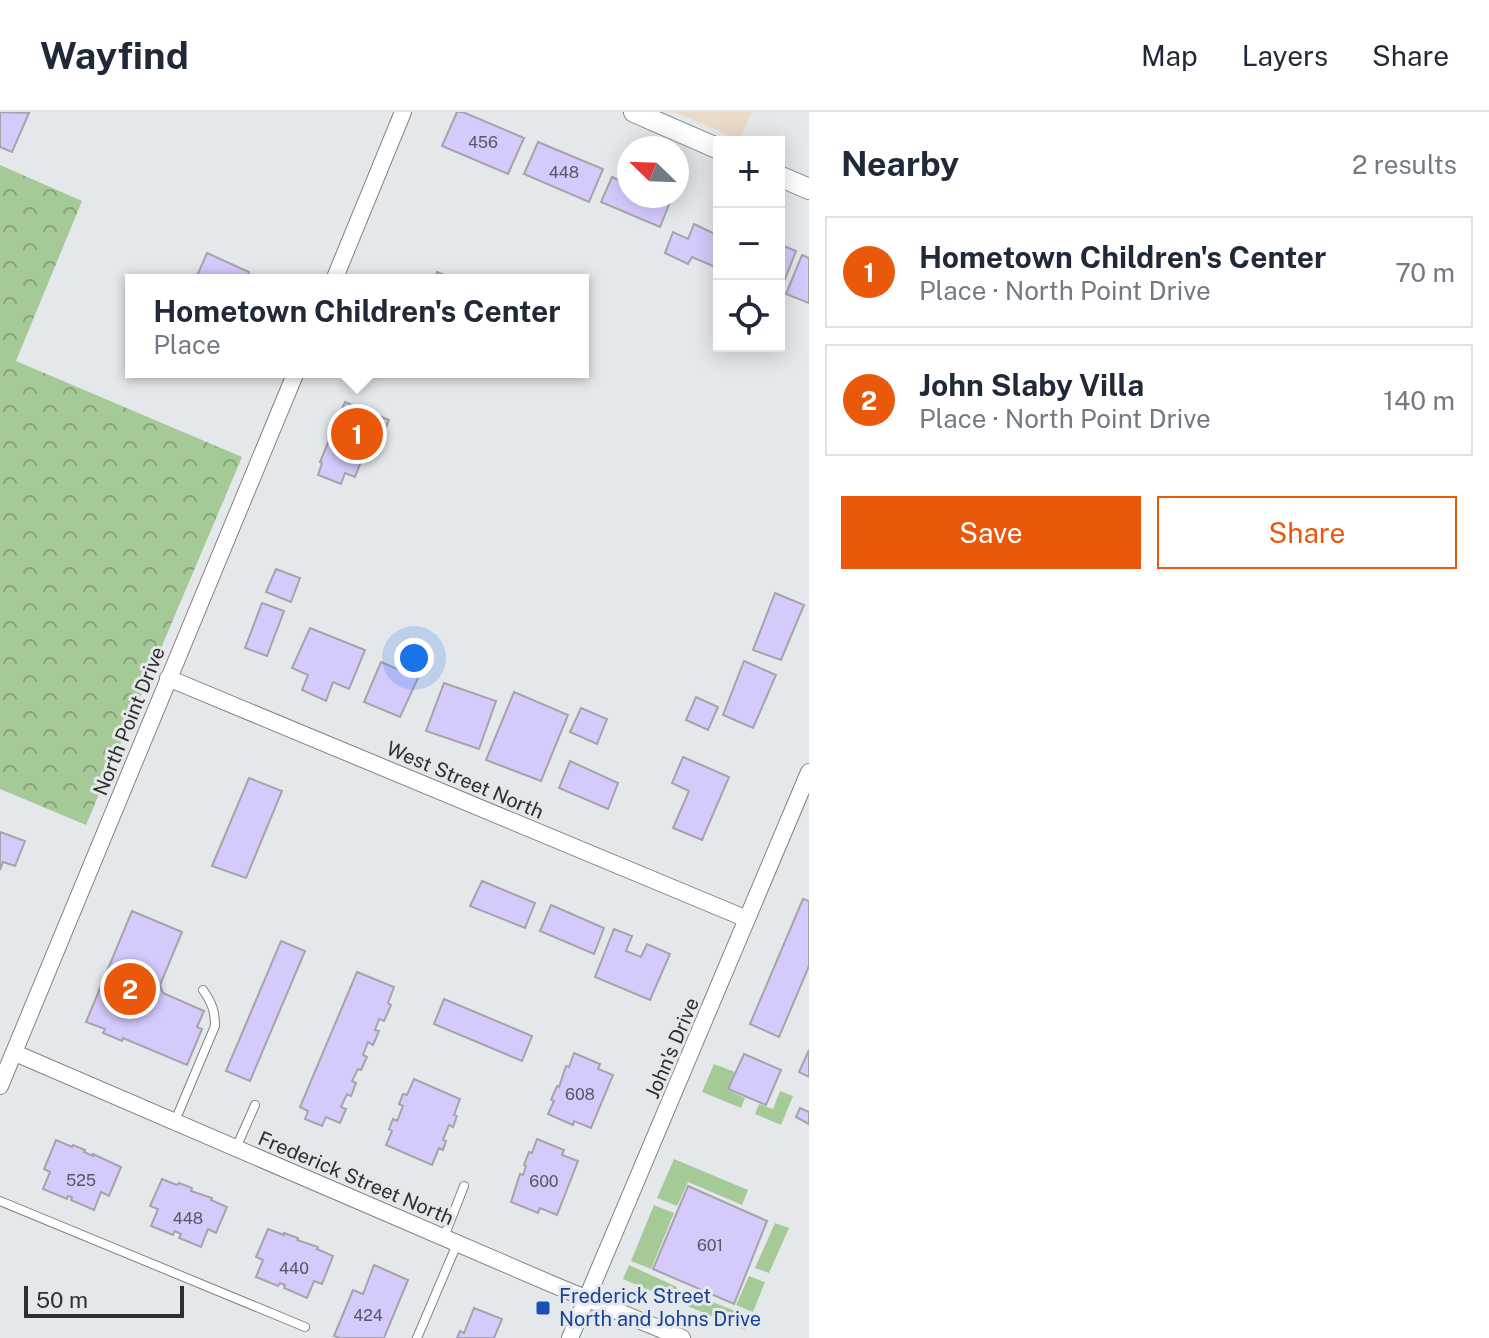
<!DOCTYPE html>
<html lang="en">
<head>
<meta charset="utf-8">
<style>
  :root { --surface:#fff; --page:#f6f6f7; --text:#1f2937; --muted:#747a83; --line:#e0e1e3; --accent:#ea580c }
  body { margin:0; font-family:"Public Sans",sans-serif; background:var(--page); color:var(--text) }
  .controls { position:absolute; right:24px; top:24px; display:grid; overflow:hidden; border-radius:0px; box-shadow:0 4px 20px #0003 }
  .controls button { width:72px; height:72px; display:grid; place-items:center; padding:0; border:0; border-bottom:2px solid var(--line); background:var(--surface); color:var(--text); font:40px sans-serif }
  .compass { position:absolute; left:617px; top:24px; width:72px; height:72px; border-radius:50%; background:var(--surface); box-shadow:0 4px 20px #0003; rotate:293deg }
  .scale { position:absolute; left:24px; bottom:20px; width:160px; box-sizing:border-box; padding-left:8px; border:4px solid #2e2f30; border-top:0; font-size:22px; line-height:28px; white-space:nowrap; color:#2e2f30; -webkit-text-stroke:6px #e5e8eb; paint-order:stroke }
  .you { position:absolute; left:414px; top:546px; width:28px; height:28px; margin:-20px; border:6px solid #fff; border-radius:50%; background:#1a73e8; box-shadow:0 0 0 12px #1a73e833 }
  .badge { display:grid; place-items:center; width:52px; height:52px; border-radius:50%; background:var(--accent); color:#fff; font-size:26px; font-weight:700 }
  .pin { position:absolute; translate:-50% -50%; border:4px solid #fff; box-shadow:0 2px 8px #0006 }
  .popup { position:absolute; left:125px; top:162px; width:464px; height:104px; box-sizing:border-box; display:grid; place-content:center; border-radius:0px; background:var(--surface); filter:drop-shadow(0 2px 6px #0005); font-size:26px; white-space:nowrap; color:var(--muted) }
  .popup b { font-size:30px; color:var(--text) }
  .popup::after { content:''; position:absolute; left:50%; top:100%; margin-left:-16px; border:16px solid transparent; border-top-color:var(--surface) }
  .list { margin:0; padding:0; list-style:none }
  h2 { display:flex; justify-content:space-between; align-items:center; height:104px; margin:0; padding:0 32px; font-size:34px }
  h2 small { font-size:26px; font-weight:400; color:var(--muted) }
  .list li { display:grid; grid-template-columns:52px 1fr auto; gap:24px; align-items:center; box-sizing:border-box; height:112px; margin:0 16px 16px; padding:0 16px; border:2px solid var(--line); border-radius:0px }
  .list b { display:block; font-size:30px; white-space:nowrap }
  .list p { margin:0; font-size:26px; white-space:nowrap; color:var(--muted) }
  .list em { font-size:26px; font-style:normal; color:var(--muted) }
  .actions { display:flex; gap:16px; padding:24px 32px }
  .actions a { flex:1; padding:18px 0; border:2px solid var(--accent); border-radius:0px; text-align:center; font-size:28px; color:var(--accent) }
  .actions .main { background:var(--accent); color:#fff }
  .icon { flex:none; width:44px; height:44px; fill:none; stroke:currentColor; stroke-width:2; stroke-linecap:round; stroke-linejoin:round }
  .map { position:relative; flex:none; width:809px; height:1226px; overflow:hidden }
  header { display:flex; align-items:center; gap:48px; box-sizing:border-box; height:112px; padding:0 40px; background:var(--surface); border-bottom:2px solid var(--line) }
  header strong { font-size:38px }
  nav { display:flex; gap:44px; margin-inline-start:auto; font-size:28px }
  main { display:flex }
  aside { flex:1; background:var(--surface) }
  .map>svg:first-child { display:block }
  .commercial { fill:#eadbc9 }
  .grass { fill:#a5ca98 }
  .forest { fill:url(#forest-crowns) }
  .building { fill:#d4cafc; stroke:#a5a4a8; stroke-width:2 }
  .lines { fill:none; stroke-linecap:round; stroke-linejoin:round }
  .service-casing { stroke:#808386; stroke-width:10 }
  .minor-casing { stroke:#808386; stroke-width:18 }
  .tertiary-casing { stroke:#808386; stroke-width:22 }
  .service { stroke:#fff; stroke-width:8 }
  .minor { stroke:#fff; stroke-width:16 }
  .tertiary { stroke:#fff; stroke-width:20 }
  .transit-dot { fill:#1a4fb4; stroke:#e5e8eb; stroke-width:3 }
  .labels { text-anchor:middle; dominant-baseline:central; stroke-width:6; stroke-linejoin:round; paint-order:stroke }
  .number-label { font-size:16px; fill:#585663 }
  .street-label { font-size:20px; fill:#2e2f30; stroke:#e5e8eb }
  .transit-label { font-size:20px; fill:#164399; stroke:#e5e8eb; text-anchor:start }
</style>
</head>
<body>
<header>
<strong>Wayfind</strong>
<nav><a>Map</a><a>Layers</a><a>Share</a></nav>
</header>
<main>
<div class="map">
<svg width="809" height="1226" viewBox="0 0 809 1226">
  <defs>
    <pattern id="forest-crowns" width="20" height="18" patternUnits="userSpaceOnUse" patternTransform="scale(2)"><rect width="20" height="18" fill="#a5ca98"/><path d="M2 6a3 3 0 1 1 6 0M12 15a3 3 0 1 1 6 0" fill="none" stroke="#87a47c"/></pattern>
  </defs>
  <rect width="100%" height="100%" fill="#e5e8eb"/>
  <path class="commercial" d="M674,0h78l-12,28z"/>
  <path class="grass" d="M714,952l21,8 -8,18 18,8 -4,10 -39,-16z
    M780,979l13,5 -12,29 -26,-11 4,-10 14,5z
    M674,1047l74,31 -6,15 -54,-23 -11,24 -20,-8z
    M654,1093l20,8 -23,56 -20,-8z
    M775,1111l14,5 -20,45 -14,-5z
    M629,1153l48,22 -5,13 -49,-21z
    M749,1164l16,6 -12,30 -17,-7z
    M683,1178l67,27 -5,13 -67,-28z"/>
  <path class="forest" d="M0,53l82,36 -66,160 226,96 -156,368 -86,-36z"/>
  <path class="building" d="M0,0l29,1 -17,39 -12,-5z
    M457,0h6l61,26 -16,36 -66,-28z
    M538,30l65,27 -14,33 -65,-28z
    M612,65l17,8v11l43,1 -12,30 -59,-25z
    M694,112l25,12v23l-4,8 -23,-10 -4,7 -23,-11 8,-21 15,7z
    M779,132l17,7 -11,28 -6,-3z
    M207,141l42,19 -3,8h-45l-5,-2z
    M802,143l7,3v45l-23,-9z
    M437,160l19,8h-22z
    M345,290l44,18 -14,33 -9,-4 -11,28 -10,-4 -4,11 -23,-9 4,-12 -2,-1z
    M276,457l24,9 -9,24 -25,-10z
    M775,481l29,12 -23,55 -28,-10z
    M262,491l22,8 -17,45 -22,-8z
    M310,516l55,22 -16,39 -16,-7 -7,19 -24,-11 6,-15 -16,-7z
    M744,549l32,14 -23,53 -30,-13z
    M381,550l37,16 -18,39 -36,-15z
    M444,571l52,18 -17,48 -53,-18z
    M514,580l54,23 -27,66 -55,-21z
    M696,585l22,10 -10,23 -22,-10z
    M581,596l26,11 -10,25 -27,-12z
    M683,645l46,20 -27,63 -29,-12 16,-37 -17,-8z
    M570,649l48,22 -10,26 -49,-21z
    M249,666l33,13 -36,87 -34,-12z
    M0,720l25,9 -10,25 -12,-4 -3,8z
    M482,769l53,22 -10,25 -55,-22z
    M803,787l6,2v65l-30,71 -29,-13z
    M551,793l53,23 -10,26 -54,-23z
    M132,799l50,21 -22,53 3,8 41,18 -7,16 5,2 -15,36 -64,-27 -1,3 -19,-8 2,-4 -19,-7z
    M614,817l18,7 -6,15 15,6 6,-13 23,10 -20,46 -55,-23z
    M281,829l24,10 -55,130 -24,-10z
    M357,860l37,15 -6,16 3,2 -7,16 -5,-2 -4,11 4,1 -6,14 -5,-3 -5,13 4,2 -6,13 -3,-1 -6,12 4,2 -5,13 -4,-2 -6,13 5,2 -6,14 -14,-6 -4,9 -17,-7 3,-8 -8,-4z
    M444,887l88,37 -10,25 -88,-37z
    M809,938v27l-10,-5z
    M574,941l26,11 -2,5 15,6 -22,53 -17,-7 -1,4 -25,-11 6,-13 -3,-1 6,-14 2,1 7,-21 3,1z
    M744,942l37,16 -15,35 -38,-16z
    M414,967l46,20 -6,16 3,1 -4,11 -4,-2 -6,15 3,1 -3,9 -4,-2 -7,17 -46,-20 6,-14 -3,-2 4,-10 4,2 6,-15 -4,-2 4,-10 4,1z
    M800,996l9,4v12l-13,-7z
    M537,1027l27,11 -2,5 16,6 -21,54 -17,-7 -2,5 -27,-11 9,-28 3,1 3,-9 -2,-1 5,-13 3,1z
    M56,1028l16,7 1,-2 12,5 -1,2 9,4v-2l28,13 -12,29 -8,-4 -7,18 -23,-10 1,-3 -4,-1 -1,3 -24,-10 7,-17 -6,-3z
    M162,1067l15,6 2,-2 13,5 -1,3 21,7 -1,2 16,7 -11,26 -8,-4 -7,18 -22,-9 2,-4 -6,-3 -2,4 -22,-9 7,-17 -8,-3z
    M688,1074l79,35 -33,83 -81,-35z
    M268,1117l16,6v-2l14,5 -1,2 21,7 -1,2 16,7 -11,28 -8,-3 -7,17 -23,-10 1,-3 -5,-2 -2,3 -22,-9 7,-17 -7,-3z
    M374,1153l34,15 -24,58h-44l-6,-2 19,-46 10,4z
    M474,1196l28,11 -8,19h-37l3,-7 4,2z"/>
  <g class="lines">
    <defs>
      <path id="service" d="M175,1009l40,-95c0,-15 -3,-23 -12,-36
        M236,1036l19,-43
        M0,1089l305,126
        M444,1125l20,-51
        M417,1226l40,-94"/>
      <path id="minor" d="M334,168l69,-168
        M168,566l579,241
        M15,941l539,232 128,53
        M0,974l296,-714
        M570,1226l239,-566"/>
      <path id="tertiary" d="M634,0l85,37
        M779,64l30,13"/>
    </defs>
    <use href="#service" class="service-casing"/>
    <use href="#minor" class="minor-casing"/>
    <use href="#tertiary" class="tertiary-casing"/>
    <use href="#service" class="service"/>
    <use href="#minor" class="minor"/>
    <use href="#tertiary" class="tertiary"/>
  </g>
  <rect class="transit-dot" x="535" y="1188" width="16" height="16" rx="4"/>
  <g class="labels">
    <g class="number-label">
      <text x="483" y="30">456</text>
      <text x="564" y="60">448</text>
      <text x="580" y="982">608</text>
      <text x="81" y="1068">525</text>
      <text x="544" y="1069">600</text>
      <text x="188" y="1106">448</text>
      <text x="710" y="1133">601</text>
      <text x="294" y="1156">440</text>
      <text x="368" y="1203">424</text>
    </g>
    <g class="street-label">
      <text transform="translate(129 609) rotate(-68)">North Point Drive</text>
      <text transform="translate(465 668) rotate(23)">West Street North</text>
      <text transform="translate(672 936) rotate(-67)">John's Drive</text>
      <text transform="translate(356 1066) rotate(23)">Frederick Street North</text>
    </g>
    <g class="transit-label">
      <text x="559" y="1184">Frederick Street<tspan x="559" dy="23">North and Johns Drive</tspan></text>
    </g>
  </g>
</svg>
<div class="controls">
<button>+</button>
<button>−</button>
<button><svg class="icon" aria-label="locate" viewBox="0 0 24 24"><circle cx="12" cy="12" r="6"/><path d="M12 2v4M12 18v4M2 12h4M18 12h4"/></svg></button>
</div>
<svg class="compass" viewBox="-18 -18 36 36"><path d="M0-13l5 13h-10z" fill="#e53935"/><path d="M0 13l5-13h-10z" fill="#747a83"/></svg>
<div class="scale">50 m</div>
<div class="you"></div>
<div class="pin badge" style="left:357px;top:322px">1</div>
<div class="popup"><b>Hometown Children's Center</b>Place</div>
<div class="pin badge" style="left:130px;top:877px">2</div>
</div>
<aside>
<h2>Nearby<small>2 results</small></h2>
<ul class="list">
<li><span class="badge">1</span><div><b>Hometown Children's Center</b><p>Place · North Point Drive</p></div><em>70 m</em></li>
<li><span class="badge">2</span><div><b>John Slaby Villa</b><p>Place · North Point Drive</p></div><em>140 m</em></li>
</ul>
<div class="actions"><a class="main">Save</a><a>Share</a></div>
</aside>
</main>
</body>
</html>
